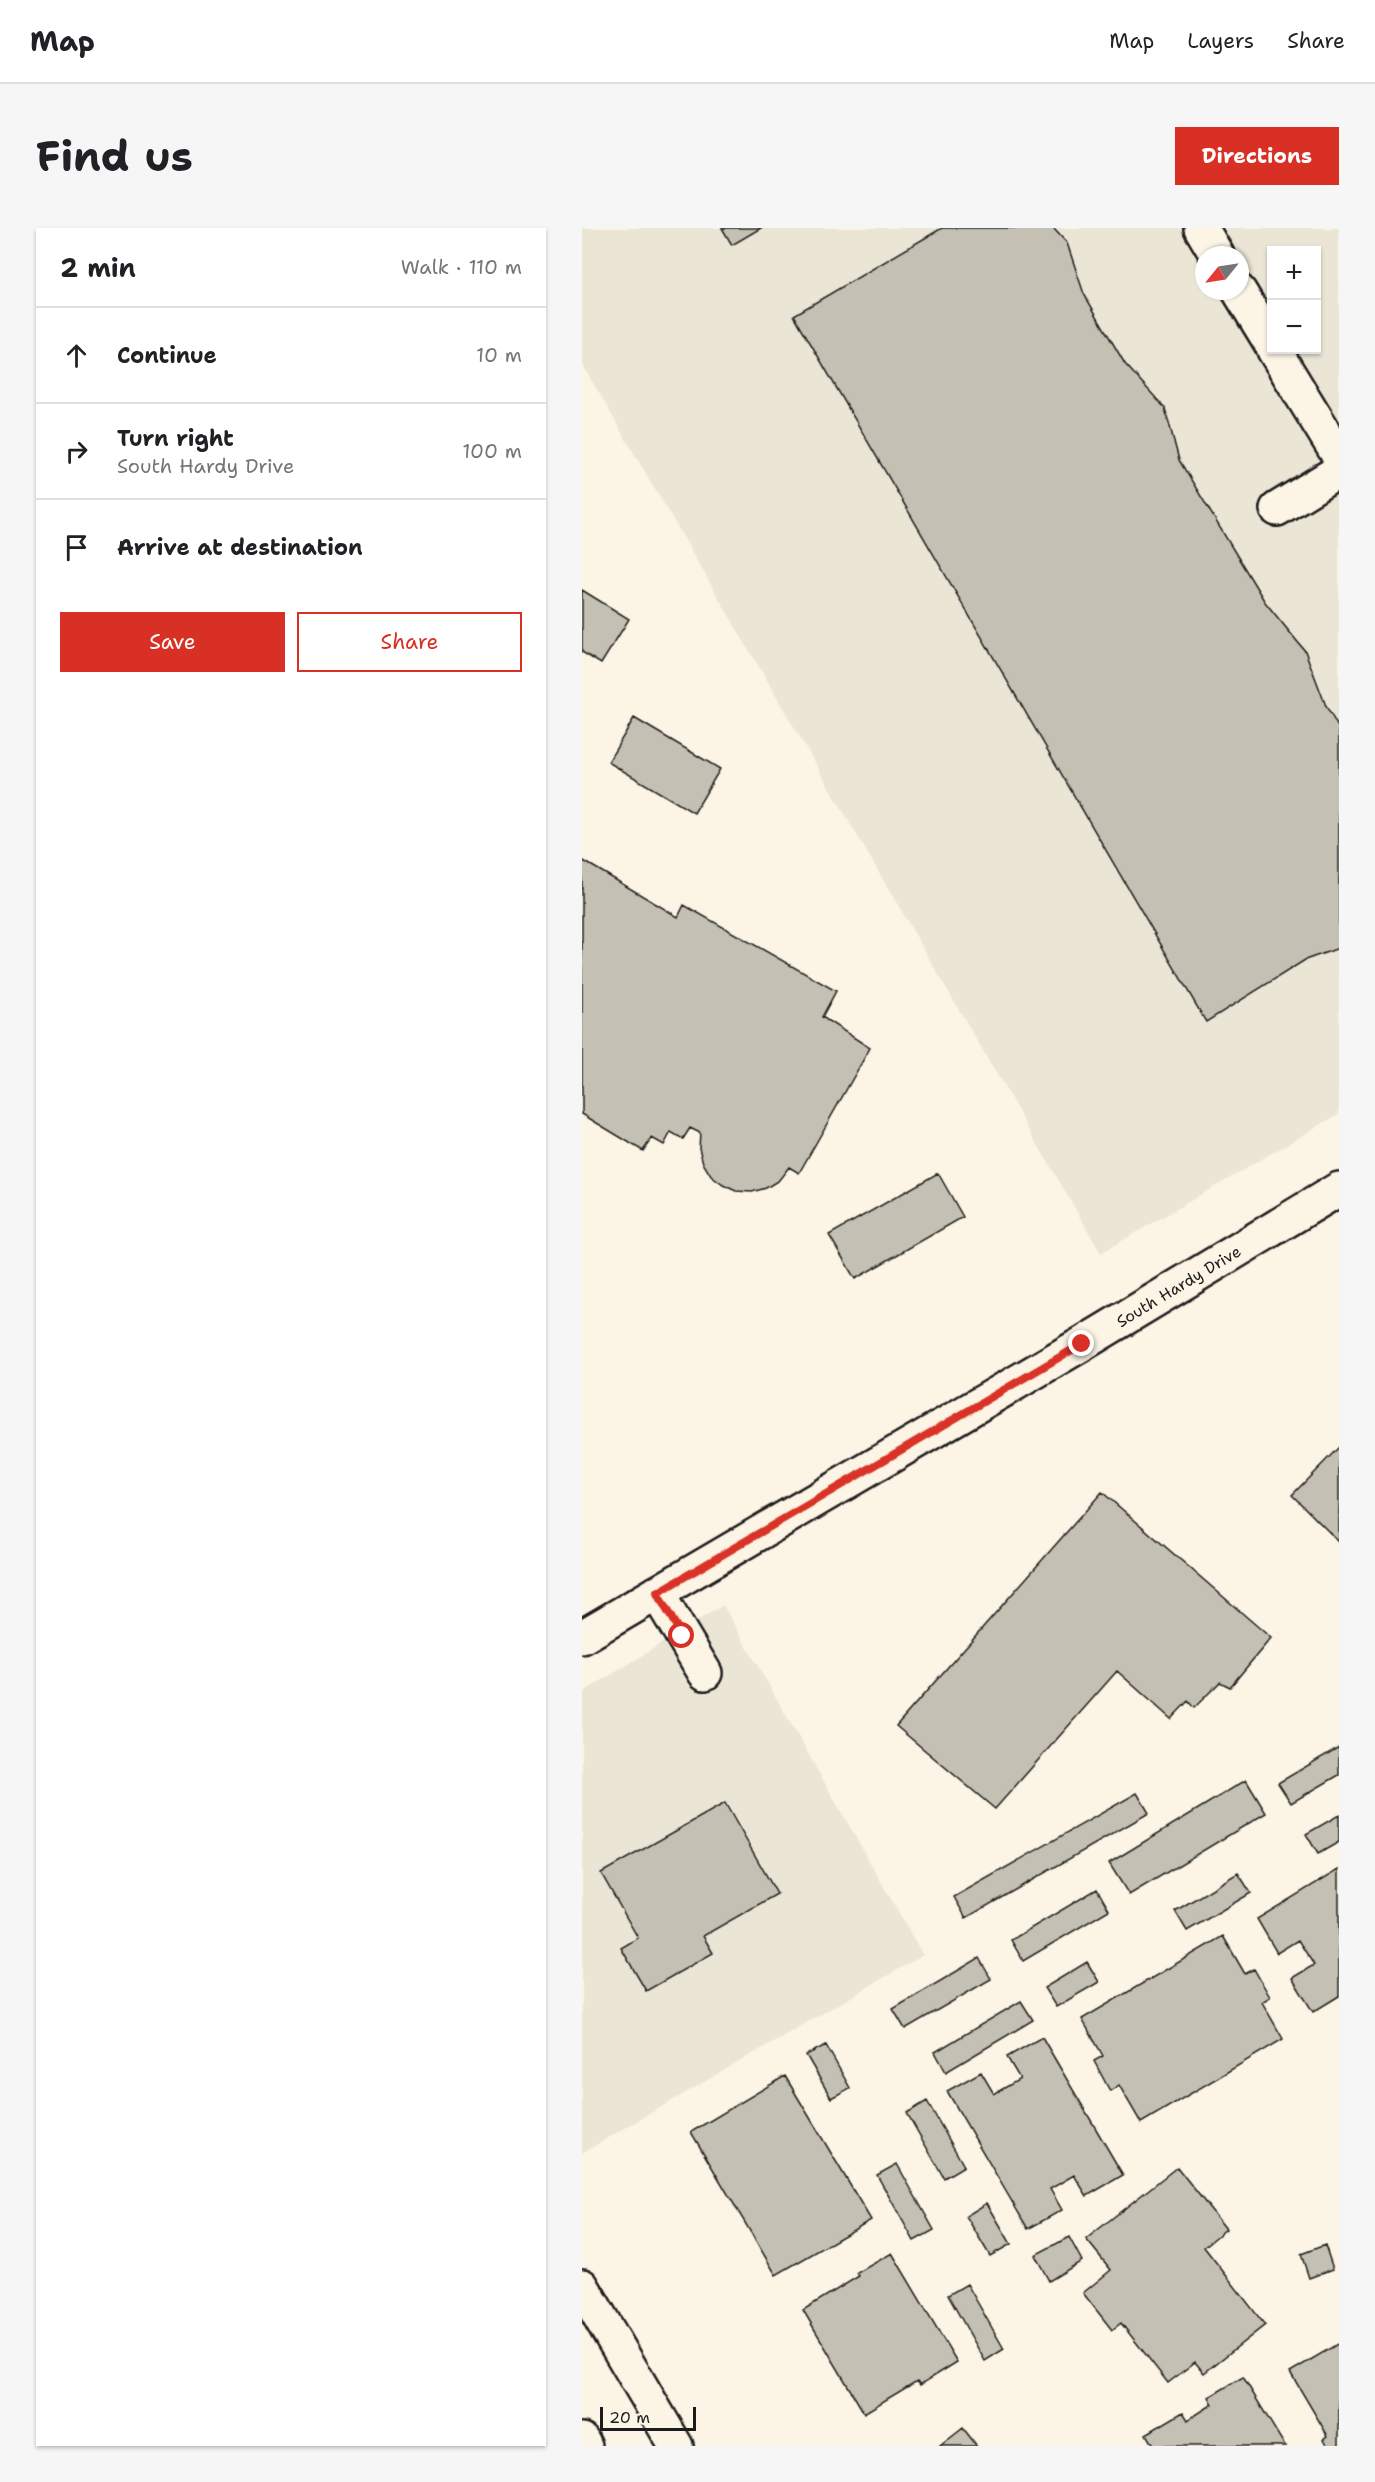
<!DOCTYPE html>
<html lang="en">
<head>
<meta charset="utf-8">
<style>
  :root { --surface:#fff; --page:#f6f6f6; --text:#202124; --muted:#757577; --line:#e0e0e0; --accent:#d93025 }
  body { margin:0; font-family:"Shantell Sans",sans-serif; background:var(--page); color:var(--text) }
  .controls { position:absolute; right:18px; top:18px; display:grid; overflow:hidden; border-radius:0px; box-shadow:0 2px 4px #0004 }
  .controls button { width:54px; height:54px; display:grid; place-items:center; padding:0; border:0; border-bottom:2px solid var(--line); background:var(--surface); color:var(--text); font:30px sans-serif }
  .compass { position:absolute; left:613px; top:18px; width:54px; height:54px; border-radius:50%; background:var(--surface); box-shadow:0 2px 4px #0004; rotate:240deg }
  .scale { position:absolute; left:18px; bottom:15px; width:96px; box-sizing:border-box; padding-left:6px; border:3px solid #1c1c1c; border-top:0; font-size:16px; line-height:21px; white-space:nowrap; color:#1c1c1c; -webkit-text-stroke:4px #fcf5e5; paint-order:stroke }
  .stop { position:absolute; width:18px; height:18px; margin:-14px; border:4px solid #d93025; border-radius:50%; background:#fff }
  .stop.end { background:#d93025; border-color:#fff; box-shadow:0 2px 6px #0008 }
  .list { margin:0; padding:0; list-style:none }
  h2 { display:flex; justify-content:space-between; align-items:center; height:78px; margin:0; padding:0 24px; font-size:26px }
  h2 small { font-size:20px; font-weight:400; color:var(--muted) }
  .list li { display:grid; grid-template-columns:39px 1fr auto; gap:18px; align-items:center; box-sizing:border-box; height:96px; padding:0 24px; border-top:2px solid var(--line) }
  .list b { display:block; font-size:22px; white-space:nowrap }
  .list p { margin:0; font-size:20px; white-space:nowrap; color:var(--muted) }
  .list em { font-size:20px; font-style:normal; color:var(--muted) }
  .actions { display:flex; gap:12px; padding:18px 24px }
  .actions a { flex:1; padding:14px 0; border:2px solid var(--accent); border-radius:0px; text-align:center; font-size:21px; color:var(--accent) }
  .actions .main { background:var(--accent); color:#fff }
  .icon { flex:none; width:33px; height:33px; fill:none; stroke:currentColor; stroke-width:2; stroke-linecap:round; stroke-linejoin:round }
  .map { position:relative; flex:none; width:757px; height:2218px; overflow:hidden; border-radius:0px }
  header { display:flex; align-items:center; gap:36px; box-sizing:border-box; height:84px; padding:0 30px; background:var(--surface); border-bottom:2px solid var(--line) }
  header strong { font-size:28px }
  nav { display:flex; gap:33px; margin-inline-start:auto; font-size:21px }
  .intro { display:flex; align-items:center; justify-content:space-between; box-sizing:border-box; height:144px; padding:0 36px }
  h1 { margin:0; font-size:42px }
  .button { padding:15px 27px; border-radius:0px; background:var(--accent); color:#fff; font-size:21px; font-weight:700 }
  main { display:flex; gap:36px; padding:0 36px }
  aside { flex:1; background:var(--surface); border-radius:0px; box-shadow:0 2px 4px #0004 }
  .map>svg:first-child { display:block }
  .built { fill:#ebe5d6; fill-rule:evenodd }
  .building { fill:#c4c0b3; stroke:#1c1c1c; stroke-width:1.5 }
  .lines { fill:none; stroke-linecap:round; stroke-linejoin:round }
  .minor-casing { stroke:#1c1c1c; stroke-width:38 }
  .major-casing { stroke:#1c1c1c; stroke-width:38 }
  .minor { stroke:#fcf5e5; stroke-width:33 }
  .major { stroke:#fcf5e5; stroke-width:33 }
  .route { stroke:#d93025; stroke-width:8 }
  .labels { text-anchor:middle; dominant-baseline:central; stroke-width:4.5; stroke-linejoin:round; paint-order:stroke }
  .street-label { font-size:16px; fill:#1c1c1c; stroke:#fcf5e5 }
</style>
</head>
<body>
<header>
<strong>Map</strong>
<nav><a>Map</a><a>Layers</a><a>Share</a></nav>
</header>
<div class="intro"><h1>Find us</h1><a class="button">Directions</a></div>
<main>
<aside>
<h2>2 min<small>Walk · 110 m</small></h2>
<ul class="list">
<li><svg class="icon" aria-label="ahead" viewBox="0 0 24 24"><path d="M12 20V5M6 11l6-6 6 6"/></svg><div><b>Continue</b></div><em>10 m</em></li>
<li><svg class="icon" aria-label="right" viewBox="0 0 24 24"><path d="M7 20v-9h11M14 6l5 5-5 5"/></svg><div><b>Turn right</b><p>South Hardy Drive</p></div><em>100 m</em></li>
<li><svg class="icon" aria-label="arrive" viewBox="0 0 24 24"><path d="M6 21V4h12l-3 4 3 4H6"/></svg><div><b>Arrive at destination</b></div></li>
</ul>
<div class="actions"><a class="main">Save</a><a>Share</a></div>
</aside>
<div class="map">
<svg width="757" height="2218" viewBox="0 0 757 2218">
  <rect width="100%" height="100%" fill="#fcf5e5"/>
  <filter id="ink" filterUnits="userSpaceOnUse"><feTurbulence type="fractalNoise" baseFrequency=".0167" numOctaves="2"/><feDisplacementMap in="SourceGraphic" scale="12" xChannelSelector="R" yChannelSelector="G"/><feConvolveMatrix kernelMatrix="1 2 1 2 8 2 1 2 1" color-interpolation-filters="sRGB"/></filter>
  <g filter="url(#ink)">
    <path class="built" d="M0,0h757v886l-238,139 -519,-889zM690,22h44v100h-44zM622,27h36v36h-36z
      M141,1377l200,350 -341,198v-460z"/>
    <path class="building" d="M140,0h39l-29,17z
      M360,0h111l14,15 17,51 41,70 40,44 14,52 86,142 40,49 21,55 13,23v219l-34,12 -99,62 -412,-707z
      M0,362l47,29 -28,45 -19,-12z
      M52,490l86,51 -26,44 -86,-51z
      M0,632l96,57 6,-12 152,86 -14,26 48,31 -71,125 -10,-6 -10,13 -13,8 -14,4 -16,-1 -13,-6 -12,-9 -8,-13 -4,-15 1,-15 -10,-5 -7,11 -12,-7 -7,13 -12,-7 -9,13 -61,-37z
      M356,945l25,44 -108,62 -26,-44z
      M757,1219v95l-47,-47z
      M520,1264l169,146 -41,49 -10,-5 -26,26 -6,-7 -17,18 -54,-48 -122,138 -99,-83z
      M757,1519v28l-48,28 -13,-20z
      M664,1552l20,33 -137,82 -20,-32z
      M555,1565l12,20 -183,105 -12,-21z
      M143,1575l52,91 -74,42 10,17 -67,38 -25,-43 17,-10 -37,-65z
      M757,1587v27l-21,12 -12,-20z
      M757,1641v127l-26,16 -21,-34 22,-13 -16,-25 -21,13 -20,-34z
      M656,1645l13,20 -64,38 -12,-20z
      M515,1661l12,21 -86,51 -12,-21z
      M641,1708l22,38 9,-5 16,28 -8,5 21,37 -142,84 -22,-38 -9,6 -16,-30 9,-5 -21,-37z
      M397,1730l12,21 -86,50 -12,-20z
      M505,1734l12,20 -43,25 -12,-19z
      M439,1773l12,19 -87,52 -11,-20z
      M460,1809l81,138 -36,21 -13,-21 -24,14 12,21 -34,19 -81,-138 34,-19 13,22 26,-15 -13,-22z
      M244,1817l24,43 -19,10 -25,-43z
      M203,1848l86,144 -95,55 -85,-143z
      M345,1873l37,65 -20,12 -37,-65z
      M315,1936l37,66 -20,11 -37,-66z
      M595,1939l49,62 -22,18 61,78 -61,48 -9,-11 -27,21 -47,-60 -9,7 -29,-37 28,-23 -25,-31z
      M405,1975l24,41 -21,12 -24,-40z
      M487,2009l13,24 -33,20 -14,-26z
      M743,2017l8,24 -24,9 -8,-24z
      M310,2025l65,109 -37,23 -3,-4 -53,32 -61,-103 56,-34 -2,-3z
      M385,2056l37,65 -19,12 -37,-66z
      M757,2115v103h-11l-4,-7 4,-3 -38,-64z
      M661,2149l42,69h-132l-7,-12 37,-22 5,8 25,-16 -4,-7z
      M381,2200l14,18h-37z"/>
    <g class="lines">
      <defs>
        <g id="minor">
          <path d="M619,0l16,27"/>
          <path d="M657,63l33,54"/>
          <path d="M692,122l65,106"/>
          <path d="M695,281l62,-38"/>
          <path d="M75,1365l48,80"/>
          <path id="s1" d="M0,1409l500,-293 257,-155"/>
        </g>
        <path id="major" d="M0,2058l94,160
          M0,2212l3,6"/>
      </defs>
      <use href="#minor" class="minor-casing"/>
      <use href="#major" class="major-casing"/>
      <use href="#minor" class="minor"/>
      <use href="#major" class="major"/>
    </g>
  </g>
  <g class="lines" filter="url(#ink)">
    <path class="route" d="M100,1408l-25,-43 425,-249"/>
  </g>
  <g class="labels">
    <g class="street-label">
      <text stroke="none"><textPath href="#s1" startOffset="692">South Hardy Drive</textPath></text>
    </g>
  </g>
</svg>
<div class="controls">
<button>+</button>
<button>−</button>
</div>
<svg class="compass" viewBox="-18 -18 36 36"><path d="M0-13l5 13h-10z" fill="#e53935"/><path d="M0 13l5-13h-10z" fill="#757577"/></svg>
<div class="scale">20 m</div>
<div class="stop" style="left:100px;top:1408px"></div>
<div class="stop end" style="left:500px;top:1116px"></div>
</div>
</main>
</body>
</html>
